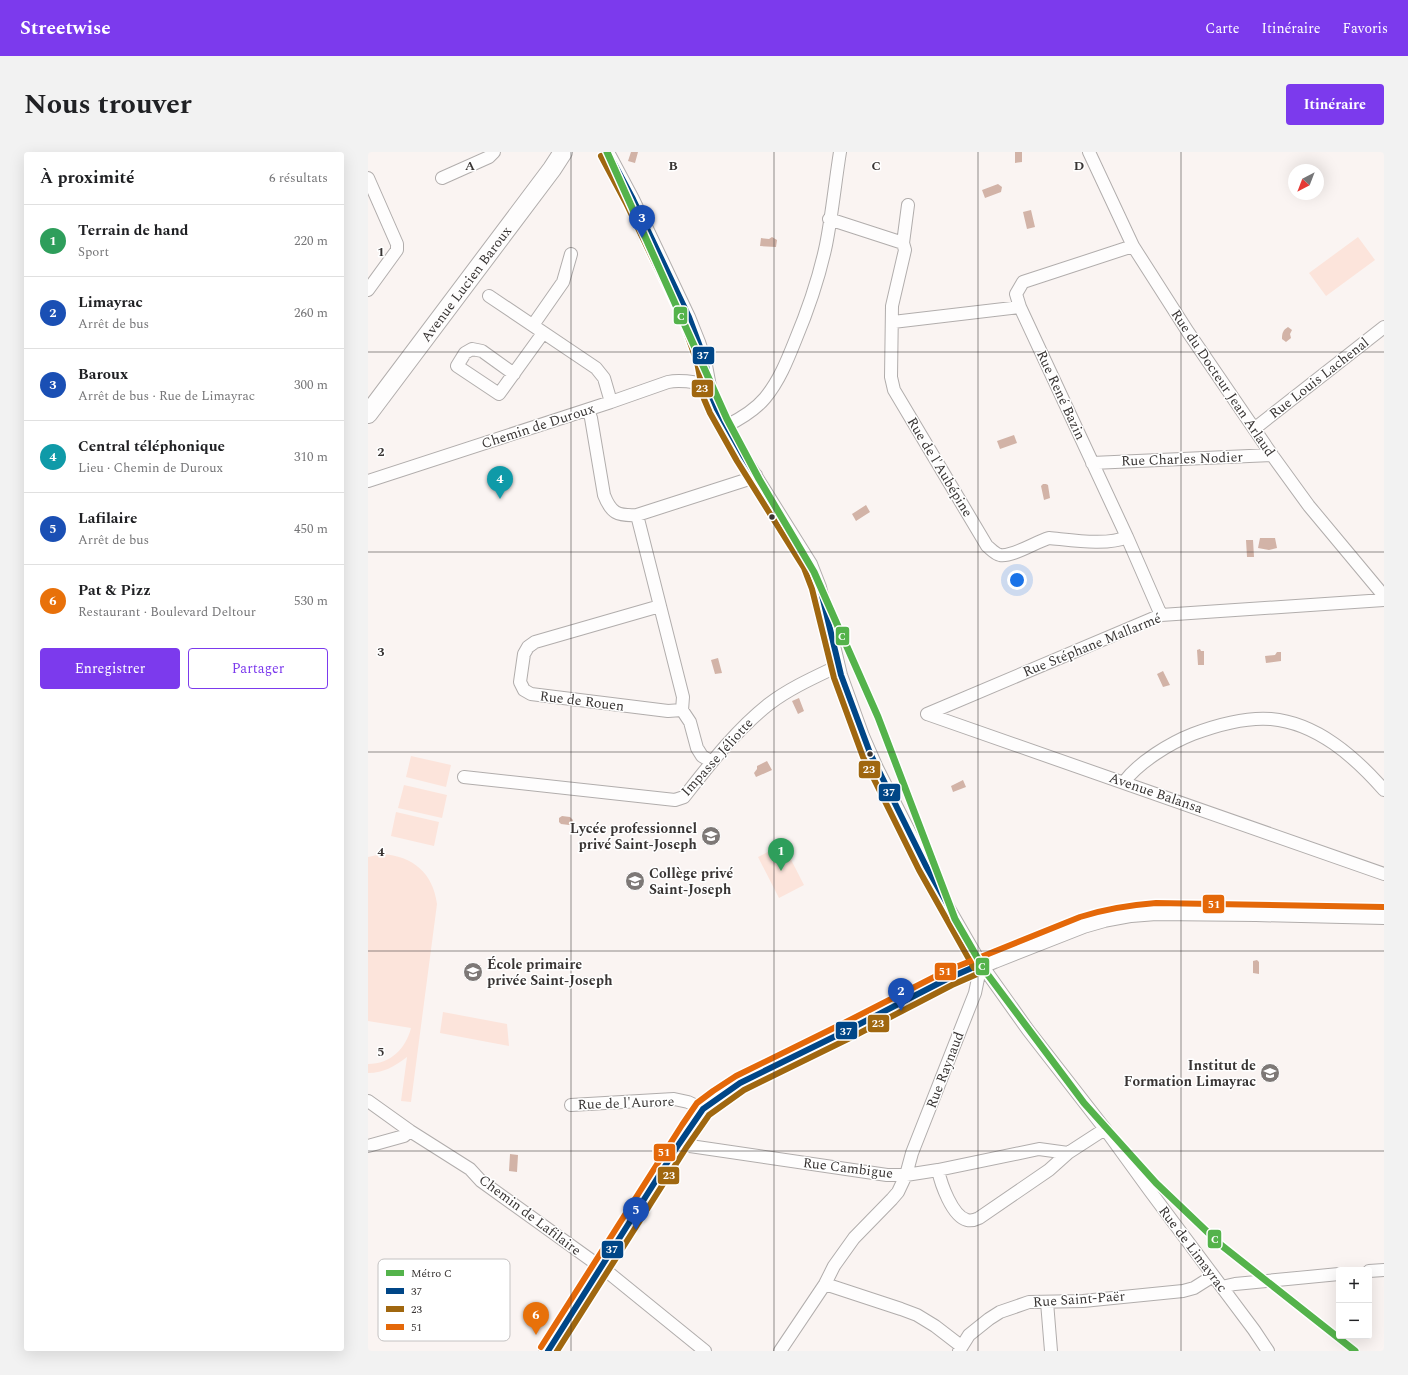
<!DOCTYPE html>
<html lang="fr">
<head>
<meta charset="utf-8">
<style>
  :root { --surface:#fff; --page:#f2f2f2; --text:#202124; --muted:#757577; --line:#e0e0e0; --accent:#7c3aed }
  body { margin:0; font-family:Spectral,serif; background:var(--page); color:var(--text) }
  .controls { position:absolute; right:12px; bottom:12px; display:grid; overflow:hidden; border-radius:4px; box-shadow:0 4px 16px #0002 }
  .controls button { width:36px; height:36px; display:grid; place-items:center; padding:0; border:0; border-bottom:1px solid var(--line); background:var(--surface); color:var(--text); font:20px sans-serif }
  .compass { position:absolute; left:920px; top:12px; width:36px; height:36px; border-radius:50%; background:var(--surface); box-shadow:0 4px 16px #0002; rotate:222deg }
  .you { position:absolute; left:649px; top:428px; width:14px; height:14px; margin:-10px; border:3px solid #fff; border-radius:50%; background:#1a73e8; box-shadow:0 0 0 6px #1a73e833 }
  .badge { display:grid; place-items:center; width:26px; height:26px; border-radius:50%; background:var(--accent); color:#fff; font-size:13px; font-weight:700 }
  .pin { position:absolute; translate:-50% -33px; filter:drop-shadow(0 1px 2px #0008) }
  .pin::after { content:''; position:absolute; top:21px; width:14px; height:12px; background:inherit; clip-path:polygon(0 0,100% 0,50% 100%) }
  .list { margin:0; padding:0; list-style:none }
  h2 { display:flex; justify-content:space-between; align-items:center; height:52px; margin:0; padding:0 16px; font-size:17px }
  h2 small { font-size:13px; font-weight:400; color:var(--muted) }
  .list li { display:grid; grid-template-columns:26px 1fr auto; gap:12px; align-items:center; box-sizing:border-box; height:72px; padding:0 16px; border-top:1px solid var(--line) }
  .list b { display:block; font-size:15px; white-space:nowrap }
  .list p { margin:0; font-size:13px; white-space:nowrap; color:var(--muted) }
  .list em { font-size:13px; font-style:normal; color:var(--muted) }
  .actions { display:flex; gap:8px; padding:12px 16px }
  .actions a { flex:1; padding:9px 0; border:1px solid var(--accent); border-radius:4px; text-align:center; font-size:14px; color:var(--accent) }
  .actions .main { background:var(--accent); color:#fff }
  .map { position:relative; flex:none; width:1016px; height:1199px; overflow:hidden; border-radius:4px }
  header { display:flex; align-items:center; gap:24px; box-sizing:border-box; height:56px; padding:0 20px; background:var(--accent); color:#fff }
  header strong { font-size:19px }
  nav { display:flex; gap:22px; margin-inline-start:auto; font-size:14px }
  .intro { display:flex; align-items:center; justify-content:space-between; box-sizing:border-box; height:96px; padding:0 24px }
  h1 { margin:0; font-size:28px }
  .button { padding:10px 18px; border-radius:4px; background:var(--accent); color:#fff; font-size:14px; font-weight:700 }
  main { display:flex; gap:24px; padding:0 24px }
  aside { flex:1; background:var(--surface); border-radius:4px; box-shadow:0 4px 16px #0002 }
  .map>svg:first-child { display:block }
  .green { fill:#fce4db }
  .water { fill:#d2b3a7 }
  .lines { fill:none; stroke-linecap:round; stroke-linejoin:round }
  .street-casing { stroke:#b1adac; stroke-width:14 }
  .secondary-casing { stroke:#b1adac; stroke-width:20 }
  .street { stroke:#fefdfd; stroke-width:12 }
  .secondary { stroke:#fefdfd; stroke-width:18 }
  .bus-1-casing { stroke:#fff; stroke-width:9 }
  .bus-2-casing { stroke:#fff; stroke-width:9 }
  .bus-3-casing { stroke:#fff; stroke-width:9 }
  .bus-1 { stroke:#004687; stroke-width:6 }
  .bus-2 { stroke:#a0670f; stroke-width:6 }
  .bus-3 { stroke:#e46809; stroke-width:6 }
  .metro-1-casing { stroke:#fff; stroke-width:10 }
  .metro-1 { stroke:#54b34b; stroke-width:7 }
  .grid { fill:none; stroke:#393534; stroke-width:1; stroke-opacity:0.55 }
  .bus-dot { fill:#393534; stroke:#fff; stroke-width:1.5 }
  .labels { text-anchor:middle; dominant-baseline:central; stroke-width:3; stroke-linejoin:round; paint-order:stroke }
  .street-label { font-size:14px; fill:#393534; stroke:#fff }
  .poi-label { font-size:14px; font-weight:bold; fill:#393534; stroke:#fff; text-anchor:end }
  .key { fill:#fff; stroke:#c4c2c2; stroke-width:1 }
  .key-label { font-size:11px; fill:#393534 }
  .grid-label { font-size:13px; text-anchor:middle; font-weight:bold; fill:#393534; stroke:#fff; stroke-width:3; stroke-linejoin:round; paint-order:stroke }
  .line-badge { stroke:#fff; stroke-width:1.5 }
  .badge-label { font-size:11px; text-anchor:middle; font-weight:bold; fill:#fff }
</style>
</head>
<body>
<header>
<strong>Streetwise</strong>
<nav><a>Carte</a><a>Itinéraire</a><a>Favoris</a></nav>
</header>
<div class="intro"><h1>Nous trouver</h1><a class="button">Itinéraire</a></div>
<main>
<aside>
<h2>À proximité<small>6 résultats</small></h2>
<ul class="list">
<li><span class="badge" style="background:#2e9e5b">1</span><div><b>Terrain de hand</b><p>Sport</p></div><em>220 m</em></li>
<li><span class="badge" style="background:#1a4fb4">2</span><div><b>Limayrac</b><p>Arrêt de bus</p></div><em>260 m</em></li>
<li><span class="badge" style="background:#1a4fb4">3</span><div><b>Baroux</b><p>Arrêt de bus · Rue de Limayrac</p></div><em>300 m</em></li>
<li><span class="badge" style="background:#0f9aa8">4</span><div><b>Central téléphonique</b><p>Lieu · Chemin de Duroux</p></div><em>310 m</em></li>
<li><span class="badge" style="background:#1a4fb4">5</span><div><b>Lafilaire</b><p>Arrêt de bus</p></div><em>450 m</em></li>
<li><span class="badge" style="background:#e8710a">6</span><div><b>Pat &amp; Pizz</b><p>Restaurant · Boulevard Deltour</p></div><em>530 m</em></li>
</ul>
<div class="actions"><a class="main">Enregistrer</a><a>Partager</a></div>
</aside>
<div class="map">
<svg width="1016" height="1199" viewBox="0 0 1016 1199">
  <rect width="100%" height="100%" fill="#faf4f2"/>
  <path class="green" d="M990,85l17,23 -49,36 -17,-23z
    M43,604l40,9 -5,22 -40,-10z
    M36,633l43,10 -5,23 -44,-10z
    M28,660l43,10 -5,24 -43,-10z
    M415,692l21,41 -25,13 -21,-41z
    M14,702c31,2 51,19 55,50l-26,198 -10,-1 6,-44c-12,9 -23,16 -39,16v-9c23,0 38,-16 43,-36l-43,-7v-164z
    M75,860l64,12 2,22 -69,-13z"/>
  <path class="water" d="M263,0h7l-3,11 -7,-2z
    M647,0h7v10l-7,1z
    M630,32l4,3 -1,5 -16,6 -3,-8z
    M663,58l4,17 -8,2 -4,-17z
    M404,85l5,3 -1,7 -16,-1 1,-8 8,1z
    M920,175l4,3 -2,4 1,4 -5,4 -4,-3c0,-6 1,-9 6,-12z
    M646,283l3,8 -17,6 -3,-8z
    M675,332h3l2,1 2,13 -6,2 -3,-14z
    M498,353l4,7 -14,9 -4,-7z
    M892,386h15l2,10 -8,2 -11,-2z
    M878,388h7l1,17h-7z
    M832,497l1,2h3v14h-6l-1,-15z
    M909,500h4v9l-15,2 -1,-7 10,-1z
    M350,506l4,15 -7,1 -4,-14z
    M795,519l7,14 -7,2 -6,-13z
    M431,546l5,13 -6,3 -6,-13z
    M399,609l5,9 -16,7 -2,-4 3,-4v-3z
    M595,628l3,7 -13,5 -2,-6z
    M194,664l8,1 3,3 -1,3 -3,2 -8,-1 -2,-2v-4z
    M889,808l2,2v12l-6,-1v-12z
    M142,1002l8,1 -1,17 -8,-1z"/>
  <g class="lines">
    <defs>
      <path id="street" d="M240,0l25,47 56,118 10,25 6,18 7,37 5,12 27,48 67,107 9,23 21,88 22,61 14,32 67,132 37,64 47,66 77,99 45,62 104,139 14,21
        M721,0l44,94 55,86 84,123 37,51 75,90
        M0,26l29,66v6l-29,40
        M74,26l47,-21 5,-5
        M540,53l-5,38 2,7 -13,56 -1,71 3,13 93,156c4,3 8,8 13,9 13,2 35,-13 49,-17 22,2 59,8 78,-1
        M461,67l74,24
        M765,94l-110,36 -7,12 4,13 107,230 34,78
        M121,144l107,72 8,10 7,24
        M525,170l127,-15
        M165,173l30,-43 8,-28
        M146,222l-32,-23 -10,-2 -7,4 -8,13 42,28 44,-61
        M220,258l3,8 13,77c7,18 13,21 33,20l112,-36 7,-4
        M358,274c14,-7 29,-16 39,-28 14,-17 22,-37 30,-57 13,-31 24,-63 31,-96 6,-30 9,-62 14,-93
        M886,277l130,-102
        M724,311l180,-8
        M0,329l243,-79 57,-20c15,-3 26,1 41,2
        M269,363l46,182 -1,13 8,12 7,26 5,8 10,6
        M292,454l-125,36 -7,5 -4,7 -4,28 4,8 7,4 137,17 14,-1
        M559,562l457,160
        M559,562l234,-99 223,-15
        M96,625l211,23 9,-3c26,-33 52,-67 85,-93 21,-16 46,-27 69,-38
        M756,630c15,-20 46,-39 69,-48 24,-9 52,-17 78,-15 46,4 84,38 113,71
        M0,949l42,30 60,38 11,12 128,92 96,78
        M203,953l103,-6 14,3 15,7
        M311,992l11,2 197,29h19l32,-5 101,-21 29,4 37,-24
        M0,994l36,-10 6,-5
        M570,1018c3,14 14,46 29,50 4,1 8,0 12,-2l70,-48 19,-17
        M1001,1119l15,-1
        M457,1132l76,25 16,6 18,11 26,20
        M855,1136l3,-2 9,-2 104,-10
        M679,1150l4,49
        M412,1199l45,-67 9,-18 20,-28 38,-39 6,-7 8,-17 6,-22 63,-160 6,-29
        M591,1199l10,-16 20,-16 11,-7 29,-10 54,-1 100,-10 11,-3 19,-12"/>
      <g id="secondary">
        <path id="s1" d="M0,262l184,-245 11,-17"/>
        <path d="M180,1199l141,-222 14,-20 14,-11 23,-15 108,-53 101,-52 45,-19 89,-35 21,-6 27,-5 25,-2 100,1 128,3"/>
      </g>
    </defs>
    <use href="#street" class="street-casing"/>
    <use href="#secondary" class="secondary-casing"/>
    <use href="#street" class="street"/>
    <use href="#secondary" class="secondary"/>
    <defs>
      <path id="bus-1" d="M240,0l25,47 56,118 16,43 7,37 5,12 27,48 67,107 9,23 21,88 29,78 56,113 55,98
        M180,1199l131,-207 24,-35 37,-26 108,-53 101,-52 32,-14"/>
      <path id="bus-2" d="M233,4l25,47 56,117 15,42 7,37 6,14 27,48 67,107 8,21 22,89 29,79 56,113 55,98
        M189,1199l129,-203 23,-33 35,-25 108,-53 100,-52 32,-14"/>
      <path id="bus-3" d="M173,1195l141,-222 15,-22 16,-12 23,-15 108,-53 102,-52 134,-54c25,-8 50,-12 76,-14l228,4"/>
    </defs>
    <use href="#bus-1" class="bus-1-casing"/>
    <use href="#bus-2" class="bus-2-casing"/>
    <use href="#bus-3" class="bus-3-casing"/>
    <use href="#bus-1" class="bus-1"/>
    <use href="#bus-2" class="bus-2"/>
    <use href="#bus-3" class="bus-3"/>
    <defs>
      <path id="metro-1" d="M239,0l120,267 32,60 55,93 64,145 77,202 30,52 99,132 72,80 65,62 134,106"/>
    </defs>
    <use href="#metro-1" class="metro-1-casing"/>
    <use href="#metro-1" class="metro-1"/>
  </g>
  <path class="grid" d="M203,0v1199M406,0v1199M610,0v1199M813,0v1199M0,200h1016M0,400h1016M0,600h1016M0,799h1016M0,999h1016"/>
  <defs>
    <symbol id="school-disc" viewBox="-11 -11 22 22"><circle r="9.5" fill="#7d7876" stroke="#fff"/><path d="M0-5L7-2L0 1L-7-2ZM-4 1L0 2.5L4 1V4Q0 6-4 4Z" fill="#fff"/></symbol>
    <symbol id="university-disc" viewBox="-11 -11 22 22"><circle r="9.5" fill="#7d7876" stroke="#fff"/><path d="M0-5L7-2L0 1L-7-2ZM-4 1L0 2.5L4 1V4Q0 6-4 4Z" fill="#fff"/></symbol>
  </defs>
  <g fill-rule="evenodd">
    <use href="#school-disc" x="332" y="673" width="22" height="22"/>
    <use href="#school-disc" x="256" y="718" width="22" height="22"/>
    <use href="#school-disc" x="94" y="809" width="22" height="22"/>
    <use href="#university-disc" x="891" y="910" width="22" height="22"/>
  </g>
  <g class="bus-dot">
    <circle cx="404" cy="365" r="3.5"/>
    <circle cx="502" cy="602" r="3.5"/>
  </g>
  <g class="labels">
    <g class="street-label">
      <text stroke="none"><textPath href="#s1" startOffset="163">Avenue Lucien Baroux</textPath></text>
      <text transform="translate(951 226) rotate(-38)">Rue Louis Lachenal</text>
      <text transform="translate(855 231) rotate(56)">Rue du Docteur Jean Arlaud</text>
      <text transform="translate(693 243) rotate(65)">Rue René Bazin</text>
      <text transform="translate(170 274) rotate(-18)">Chemin de Duroux</text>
      <text transform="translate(814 307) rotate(-2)">Rue Charles Nodier</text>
      <text transform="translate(572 315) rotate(59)">Rue de l'Aubépine</text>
      <text transform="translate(724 493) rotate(-22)">Rue Stéphane Mallarmé</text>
      <text transform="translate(214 549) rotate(7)">Rue de Rouen</text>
      <text transform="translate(349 605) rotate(-48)">Impasse Jéliotte</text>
      <text transform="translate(788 641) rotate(19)">Avenue Balansa</text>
      <text transform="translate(577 918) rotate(-69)">Rue Raynaud</text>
      <text transform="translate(258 951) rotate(-2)">Rue de l'Aurore</text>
      <text transform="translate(480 1016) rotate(7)">Rue Cambigue</text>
      <text transform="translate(162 1063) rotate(37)">Chemin de Lafilaire</text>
      <text transform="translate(825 1097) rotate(53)">Rue de Limayrac</text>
      <text transform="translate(711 1147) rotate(-4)">Rue Saint-Paër</text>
    </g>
    <g class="poi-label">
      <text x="329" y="676">Lycée professionnel<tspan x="329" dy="16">privé Saint-Joseph</tspan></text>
      <text x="281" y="721" text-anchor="start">Collège privé<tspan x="281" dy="16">Saint-Joseph</tspan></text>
      <text x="119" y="812" text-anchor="start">École primaire<tspan x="119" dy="16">privée Saint-Joseph</tspan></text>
      <text x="888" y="913">Institut de<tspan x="888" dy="16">Formation Limayrac</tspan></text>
    </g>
  </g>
  <rect x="10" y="1107" width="132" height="82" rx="6" class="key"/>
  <rect x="18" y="1118" width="18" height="6" fill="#54b34b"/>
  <rect x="18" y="1136" width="18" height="6" fill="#004687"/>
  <rect x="18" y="1154" width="18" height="6" fill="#a0670f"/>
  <rect x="18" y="1172" width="18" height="6" fill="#e46809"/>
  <g class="key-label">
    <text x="43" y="1125">Métro C</text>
    <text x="43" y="1143">37</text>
    <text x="43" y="1161">23</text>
    <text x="43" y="1179">51</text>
  </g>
  <g class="grid-label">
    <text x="102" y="18">A</text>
    <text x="305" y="18">B</text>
    <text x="508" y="18">C</text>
    <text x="711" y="18">D</text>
    <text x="13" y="104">1</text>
    <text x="13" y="304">2</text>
    <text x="13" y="504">3</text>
    <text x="13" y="704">4</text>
    <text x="13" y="904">5</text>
  </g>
  <g class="line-badge">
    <rect x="305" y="154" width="15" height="19" rx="4" fill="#54b34b"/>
    <rect x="324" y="194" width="23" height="19" rx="4" fill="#004687"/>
    <rect x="323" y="227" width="23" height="19" rx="4" fill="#a0670f"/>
    <rect x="467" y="474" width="15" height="20" rx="4" fill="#54b34b"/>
    <rect x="490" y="608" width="23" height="19" rx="4" fill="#a0670f"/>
    <rect x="510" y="631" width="23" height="19" rx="4" fill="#004687"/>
    <rect x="834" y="742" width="23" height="20" rx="4" fill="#e46809"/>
    <rect x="607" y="805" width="15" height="19" rx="4" fill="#54b34b"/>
    <rect x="566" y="810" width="23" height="19" rx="4" fill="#e46809"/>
    <rect x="499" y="862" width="23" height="19" rx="4" fill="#a0670f"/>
    <rect x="467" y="869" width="23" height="19" rx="4" fill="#004687"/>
    <rect x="285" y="991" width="23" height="19" rx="4" fill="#e46809"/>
    <rect x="289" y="1014" width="23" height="19" rx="4" fill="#a0670f"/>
    <rect x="839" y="1077" width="15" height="20" rx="4" fill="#54b34b"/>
    <rect x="233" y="1088" width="23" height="19" rx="4" fill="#004687"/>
  </g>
  <g class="badge-label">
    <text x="313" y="168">C</text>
    <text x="335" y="207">37</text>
    <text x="334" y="240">23</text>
    <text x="474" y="488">C</text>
    <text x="501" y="621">23</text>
    <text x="521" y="644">37</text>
    <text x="846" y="756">51</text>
    <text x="614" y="818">C</text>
    <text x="577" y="823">51</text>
    <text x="510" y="875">23</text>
    <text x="478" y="883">37</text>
    <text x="296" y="1004">51</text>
    <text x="301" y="1027">23</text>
    <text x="847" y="1091">C</text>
    <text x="244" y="1101">37</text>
  </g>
</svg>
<div class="controls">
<button>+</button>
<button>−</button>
</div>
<svg class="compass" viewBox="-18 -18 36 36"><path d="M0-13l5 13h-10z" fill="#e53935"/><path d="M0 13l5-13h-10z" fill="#757577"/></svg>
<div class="you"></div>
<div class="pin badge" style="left:413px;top:719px;background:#2e9e5b">1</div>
<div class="pin badge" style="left:533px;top:859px;background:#1a4fb4">2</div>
<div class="pin badge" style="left:274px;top:86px;background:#1a4fb4">3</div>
<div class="pin badge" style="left:132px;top:347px;background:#0f9aa8">4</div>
<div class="pin badge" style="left:268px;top:1078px;background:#1a4fb4">5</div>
<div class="pin badge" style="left:168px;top:1183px;background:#e8710a">6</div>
</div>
</main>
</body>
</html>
